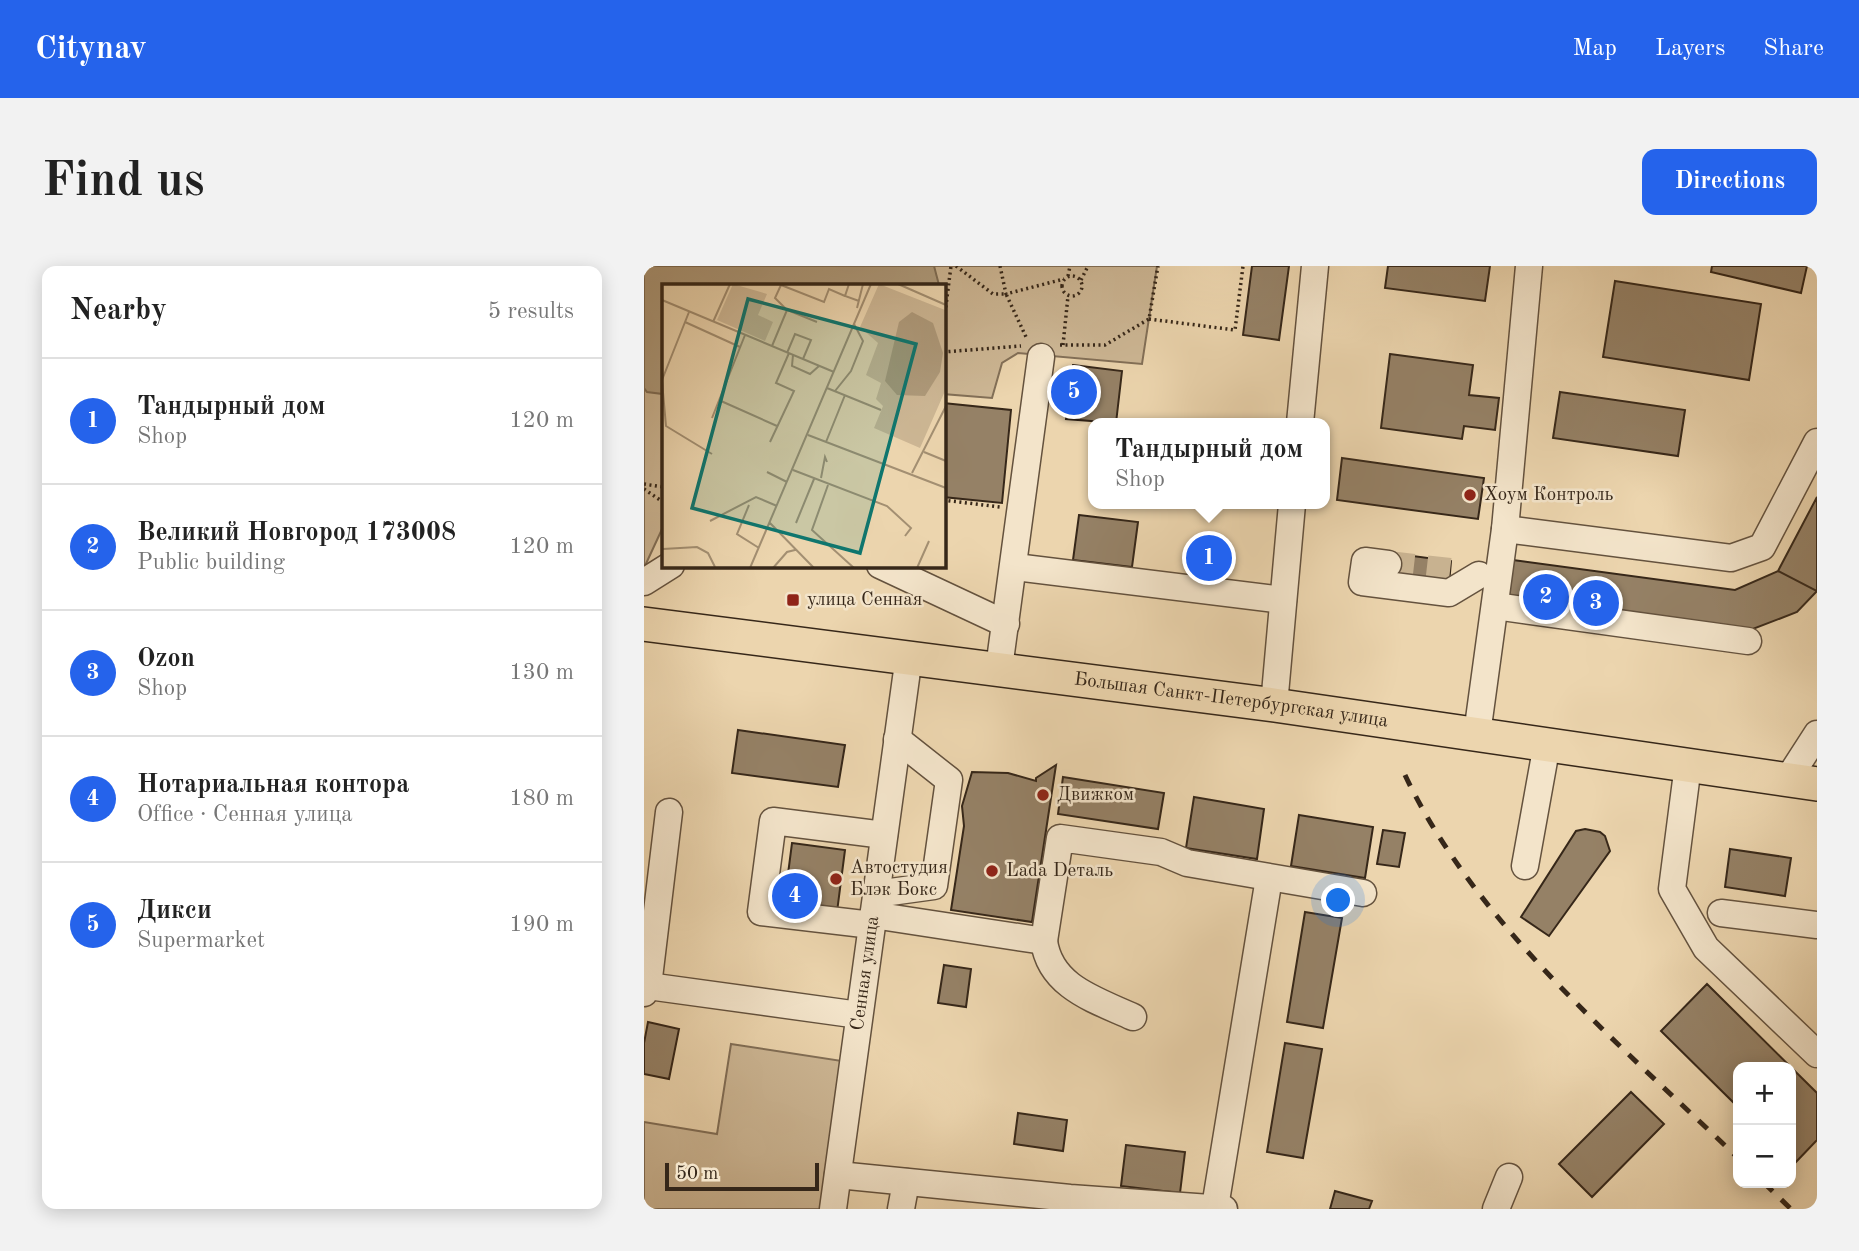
<!DOCTYPE html>
<html lang="en">
<head>
<meta charset="utf-8">
<style>
  :root { --surface:#fff; --page:#f2f2f2; --text:#222; --muted:#767676; --line:#e0e0e0; --accent:#2563eb }
  body { margin:0; font-family:"Old Standard TT",serif; background:var(--page); color:var(--text) }
  .controls { position:absolute; right:21px; bottom:21px; display:grid; overflow:hidden; border-radius:14px; box-shadow:0 4px 18px #0003 }
  .controls button { width:63px; height:63px; display:grid; place-items:center; padding:0; border:0; border-bottom:2px solid var(--line); background:var(--surface); color:var(--text); font:35px sans-serif }
  .scale { position:absolute; left:21px; bottom:18px; width:154px; box-sizing:border-box; padding-left:7px; border:4px solid #362719; border-top:0; font-size:19px; line-height:24px; white-space:nowrap; color:#362719; -webkit-text-stroke:5px #f3e4ca; paint-order:stroke }
  .you { position:absolute; left:695px; top:635px; width:24px; height:24px; margin:-18px; border:5px solid #fff; border-radius:50%; background:#1a73e8; box-shadow:0 0 0 10px #1a73e833 }
  .badge { display:grid; place-items:center; width:46px; height:46px; border-radius:50%; background:var(--accent); color:#fff; font-size:23px; font-weight:700 }
  .pin { position:absolute; translate:-50% -50%; border:4px solid #fff; box-shadow:0 2px 7px #0006 }
  .popup { position:absolute; left:444px; top:152px; width:242px; height:91px; box-sizing:border-box; display:grid; place-content:center; border-radius:14px; background:var(--surface); filter:drop-shadow(0 2px 5px #0005); font-size:23px; white-space:nowrap; color:var(--muted) }
  .popup b { font-size:26px; color:var(--text) }
  .popup::after { content:''; position:absolute; left:50%; top:100%; margin-left:-14px; border:14px solid transparent; border-top-color:var(--surface) }
  .list { margin:0; padding:0; list-style:none }
  h2 { display:flex; justify-content:space-between; align-items:center; height:91px; margin:0; padding:0 28px; font-size:30px }
  h2 small { font-size:23px; font-weight:400; color:var(--muted) }
  .list li { display:grid; grid-template-columns:46px 1fr auto; gap:21px; align-items:center; box-sizing:border-box; height:126px; padding:0 28px; border-top:2px solid var(--line) }
  .list b { display:block; font-size:26px; white-space:nowrap }
  .list p { margin:0; font-size:23px; white-space:nowrap; color:var(--muted) }
  .list em { font-size:23px; font-style:normal; color:var(--muted) }
  .map { position:relative; flex:none; width:1173px; height:943px; overflow:hidden; border-radius:14px }
  header { display:flex; align-items:center; gap:42px; box-sizing:border-box; height:98px; padding:0 35px; background:var(--accent); color:#fff }
  header strong { font-size:33px }
  nav { display:flex; gap:38px; margin-inline-start:auto; font-size:24px }
  .intro { display:flex; align-items:center; justify-content:space-between; box-sizing:border-box; height:168px; padding:0 42px }
  h1 { margin:0; font-size:49px }
  .button { padding:18px 32px; border-radius:14px; background:var(--accent); color:#fff; font-size:24px; font-weight:700 }
  main { display:flex; gap:42px; padding:0 42px }
  aside { flex:1; background:var(--surface); border-radius:14px; box-shadow:0 4px 18px #0003 }
  .map>svg:first-child { display:block }
  .green { fill:#cdb795; stroke:#826f57; stroke-width:2 }
  .water { fill:#ae9a7b; stroke:#7e6c54; stroke-width:2 }
  .building { fill:#958166; stroke:#362719; stroke-width:2 }
  .lines { fill:none; stroke-linecap:round; stroke-linejoin:round }
  .minor-tunnel { stroke:#c8b290; stroke-width:26; stroke-dasharray:26 13; stroke-linecap:butt }
  .minor-casing { stroke:#64523e; stroke-width:29 }
  .major-casing { stroke:#362719; stroke-width:36 }
  .path { stroke:#362719; stroke-width:3.5; stroke-dasharray:2 3.5; stroke-linecap:butt }
  .minor { stroke:#f3e4ca; stroke-width:26 }
  .major { stroke:#ecd5ae; stroke-width:33 }
  .rail { stroke:#362719; stroke-width:5; stroke-dasharray:12 12; stroke-linecap:butt }
  .poi-dot { fill:#8f2418; stroke:#f3e4ca; stroke-width:2.5 }
  .labels { text-anchor:middle; dominant-baseline:central; stroke-width:5; stroke-linejoin:round; paint-order:stroke }
  .poi-label { font-size:19px; fill:#362719; stroke:#f3e4ca; text-anchor:start }
  .street-label { font-size:19px; fill:#362719; stroke:#f3e4ca }
  .inset-road { fill:none; stroke:#a38f72; stroke-width:2 }
  .view { fill:#0f766e; fill-opacity:0.15; stroke:#0f766e; stroke-width:3.5 }
  .inset-edge { fill:none; stroke:#362719; stroke-width:3.5 }
</style>
</head>
<body>
<header>
<strong>Citynav</strong>
<nav><a>Map</a><a>Layers</a><a>Share</a></nav>
</header>
<div class="intro"><h1>Find us</h1><a class="button">Directions</a></div>
<main>
<aside>
<h2>Nearby<small>5 results</small></h2>
<ul class="list">
<li><span class="badge">1</span><div><b>Тандырный дом</b><p>Shop</p></div><em>120 m</em></li>
<li><span class="badge">2</span><div><b>Великий Новгород 173008</b><p>Public building</p></div><em>120 m</em></li>
<li><span class="badge">3</span><div><b>Ozon</b><p>Shop</p></div><em>130 m</em></li>
<li><span class="badge">4</span><div><b>Нотариальная контора</b><p>Office · Сенная улица</p></div><em>180 m</em></li>
<li><span class="badge">5</span><div><b>Дикси</b><p>Supermarket</p></div><em>190 m</em></li>
</ul>
</aside>
<div class="map">
<svg width="1173" height="943" viewBox="0 0 1173 943">
  <rect width="100%" height="100%" fill="#ecd5ae"/>
  <filter id="stains"><feTurbulence type="fractalNoise" baseFrequency=".00286" numOctaves="4"/><feColorMatrix values="0 0 0 0 .2 0 0 0 0 .09 0 0 0 0 .02 0 0 0 .5 -.17"/></filter>
  <radialGradient id="worn" r=".72"><stop offset=".6" stop-color="#630" stop-opacity="0"/><stop offset="1" stop-color="#630" stop-opacity=".3"/></radialGradient>
  <path class="green" d="M0,0h513l-15,98 -124,-11 -16,10 -10,35 -49,-4v-109h-280v242l-19,41z
    M87,778l111,17 -22,148h-176v-87l73,12z"/>
  <path class="water" d="M0,0h290l5,19h-276v109l-16,-2 -3,-4z"/>
  <path class="building" d="M608,0h37l-10,74 -36,-5z
    M744,0h102l-5,35 -100,-13z
    M1068,0h95l-6,27 -90,-21z
    M971,15l146,23 -12,76 -146,-23z
    M746,88l83,11 -4,30 30,3 -4,32 -31,-4 -2,13 -81,-11z
    M429,99l49,6 -6,52 -50,-4z
    M916,126l125,18 -7,46 -125,-18z
    M299,137l68,7 -9,93 -59,-6z
    M698,192l142,20 -6,41 -141,-19z
    M1173,231v94l-39,-20z
    M435,249l59,7 -6,45 -59,-7z
    M557,275l20,3 -4,30 -20,-3z
    M746,287l61,8 -2,23 -62,-8z
    M869,294l222,30 43,-19 39,20 -20,21 -52,20 -237,-32z
    M94,464l107,15 -7,42 -106,-14z
    M412,499l-24,157 -81,-12 13,-84 -2,-20 10,-34 36,1 28,8v-3z
    M419,511l101,16 -6,36 -100,-15z
    M550,531l70,12 -7,50 -71,-11z
    M655,549l74,12 -8,51 -74,-12z
    M941,563l15,3 5,4 5,15 -61,85 -28,-19 55,-86z
    M739,564l22,3 -6,34 -22,-3z
    M148,577l53,7 -8,62 -53,-7z
    M1086,583l61,9 -6,38 -60,-9z
    M661,646l37,6 -19,110 -36,-6z
    M300,699l27,4 -5,38 -28,-4z
    M1063,718l110,109v47l-22,23 -4,-4v-92h-53v40l-77,-76z
    M4,756l31,7 -10,50 -25,-5v-31z
    M641,777l37,6 -19,109 -36,-6z
    M987,826l33,32 -72,73 -33,-33z
    M374,847l49,7 -4,31 -49,-7z
    M482,879l59,7 -5,41 -59,-7z
    M691,925l37,10 -3,8h-39z"/>
  <g class="lines">
    <path class="minor-tunnel" d="M744,298l62,7"/>
    <defs>
      <g id="minor">
        <path d="M656,157l15,-157"/>
        <path d="M861,263l226,29 31,-11 55,-105"/>
        <path d="M744,298l-23,-3 -3,21 87,11 30,-18"/>
        <path d="M236,299l126,59"/>
        <path d="M371,301l268,33"/>
        <path d="M0,316l27,-17"/>
        <path d="M851,340l253,35"/>
        <path d="M355,402l42,-311"/>
        <path d="M630,439l18,-201"/>
        <path d="M833,468l28,-205 24,-263"/>
        <path d="M1044,499l-16,124 34,59 111,106"/>
        <path d="M1144,513l29,-45"/>
        <path d="M881,600l22,-122"/>
        <path d="M232,628l58,-8 15,-106 -52,-41"/>
        <path d="M1077,647l96,12"/>
        <path d="M229,649l171,26 16,-103 101,14 26,11 176,30"/>
        <path d="M228,659l-111,-13 12,-91 111,14"/>
        <path d="M400,675c6,46 52,59 89,76"/>
        <path d="M4,720l211,29"/>
        <path d="M0,727l4,-7 21,-174"/>
        <path d="M194,909l232,23 154,11"/>
        <path d="M571,941l54,-329"/>
        <path id="s1" d="M189,943l76,-553"/>
        <path d="M257,943l5,-27"/>
        <path d="M852,943l13,-32"/>
      </g>
      <g id="major">
        <path id="s2" d="M0,358l630,81 543,79"/>
      </g>
    </defs>
    <use href="#minor" class="minor-casing"/>
    <use href="#major" class="major-casing"/>
    <path class="path" d="M312,0l37,28h13l21,45
      M356,0l6,28 58,-15
      M418 20a10 10 0 1 1 20 0a10 10 0 1 1-20 0Z
      M424,10l2,-10
      M437,14l7,-14
      M505,53l86,11 8,-64
      M299,63l8,-63
      M416,79h45l44,-26 9,-53
      M419,79l5,-49
      M299,86l78,-6
      M0,218l19,3
      M0,223l19,13
      M299,234l57,7"/>
    <use href="#minor" class="minor"/>
    <use href="#major" class="major"/>
    <path class="rail" d="M761,509c71,150 215,269 333,383
      M1120,917l27,26"/>
  </g>
  <g class="poi-dot">
    <circle cx="826" cy="229" r="7"/>
    <rect x="142" y="327" width="14" height="14" rx="3.5"/>
    <circle cx="399" cy="529" r="7"/>
    <circle cx="348" cy="605" r="7"/>
    <circle cx="192" cy="613" r="7"/>
  </g>
  <g class="labels">
    <g class="poi-label">
      <text x="840" y="229">Хоум Контроль</text>
      <text x="163" y="334">улица Сенная</text>
      <text x="413" y="529">Движком</text>
      <text x="206" y="602">Автостудия<tspan x="206" dy="22">Блэк Бокс</tspan></text>
      <text x="362" y="605">Lada Dеталь</text>
    </g>
    <g class="street-label">
      <text stroke="none"><textPath href="#s2" startOffset="592">Большая Санкт-Петербургская улица</textPath></text>
      <text stroke="none"><textPath href="#s1" startOffset="238">Сенная улица</textPath></text>
    </g>
  </g>
  <g transform="translate(18 18)">
    <rect width="284" height="284" fill="#ecd5ae"/>
    <path d="M71,0l34,10 -9,21 15,7 -8,19 -48,-21zM217,0l66,26v81l-25,57 -46,-20 9,-22 -7,-7 5,-16 -15,-8 12,-32 -18,-16z" fill="#cdb795"/>
    <path d="M250,28l21,11 10,30 -3,19 -15,24 -28,-1 -12,-14 14,-59z" fill="#ae9a7b"/>
    <path class="inset-road" d="M187,0l-4,12 14,5M236,0l48,21M119,1l43,17 5,-13 16,7M119,1l-6,13 12,12 30,12M0,16l172,72M195,24l6,-24M23,38l55,25M51,38l17,-38M110,62l15,-36M125,69l8,-19 16,6 -8,19M131,71l-1,11 18,8 9,-8M0,96l27,-68M0,97l4,45 46,28M165,104l54,22M173,107l16,-20 12,-30 -9,-17M59,117l56,25M50,134l33,-83M146,151l138,53M108,158l24,-51 -18,-8 13,-30M164,158l19,-47M262,168l22,9M131,186l94,36 24,22 -6,8M105,188l20,10M250,189l34,-67M159,194l4,-21 2,5M166,201l-16,45 42,38M87,221l-12,29 22,14M48,237l46,-24 21,9M108,239l44,45M134,239l18,-44M1,265l34,-2 11,6 7,14M37,284h40M88,284l121,-284M111,284l14,-16 8,-2M255,284l12,-27"/>
    <path class="view" d="M86,15l168,45 -56,209 -168,-45z"/>
    <rect width="284" height="284" class="inset-edge"/>
  </g>
  <rect width="100%" height="100%" filter="url(#stains)"/>
  <rect width="100%" height="100%" fill="url(#worn)"/>
</svg>
<div class="controls">
<button>+</button>
<button>−</button>
</div>
<div class="scale">50 m</div>
<div class="you"></div>
<div class="pin badge" style="left:565px;top:292px">1</div>
<div class="popup"><b>Тандырный дом</b>Shop</div>
<div class="pin badge" style="left:902px;top:331px">2</div>
<div class="pin badge" style="left:952px;top:337px">3</div>
<div class="pin badge" style="left:151px;top:630px">4</div>
<div class="pin badge" style="left:430px;top:126px">5</div>
</div>
</main>
</body>
</html>
